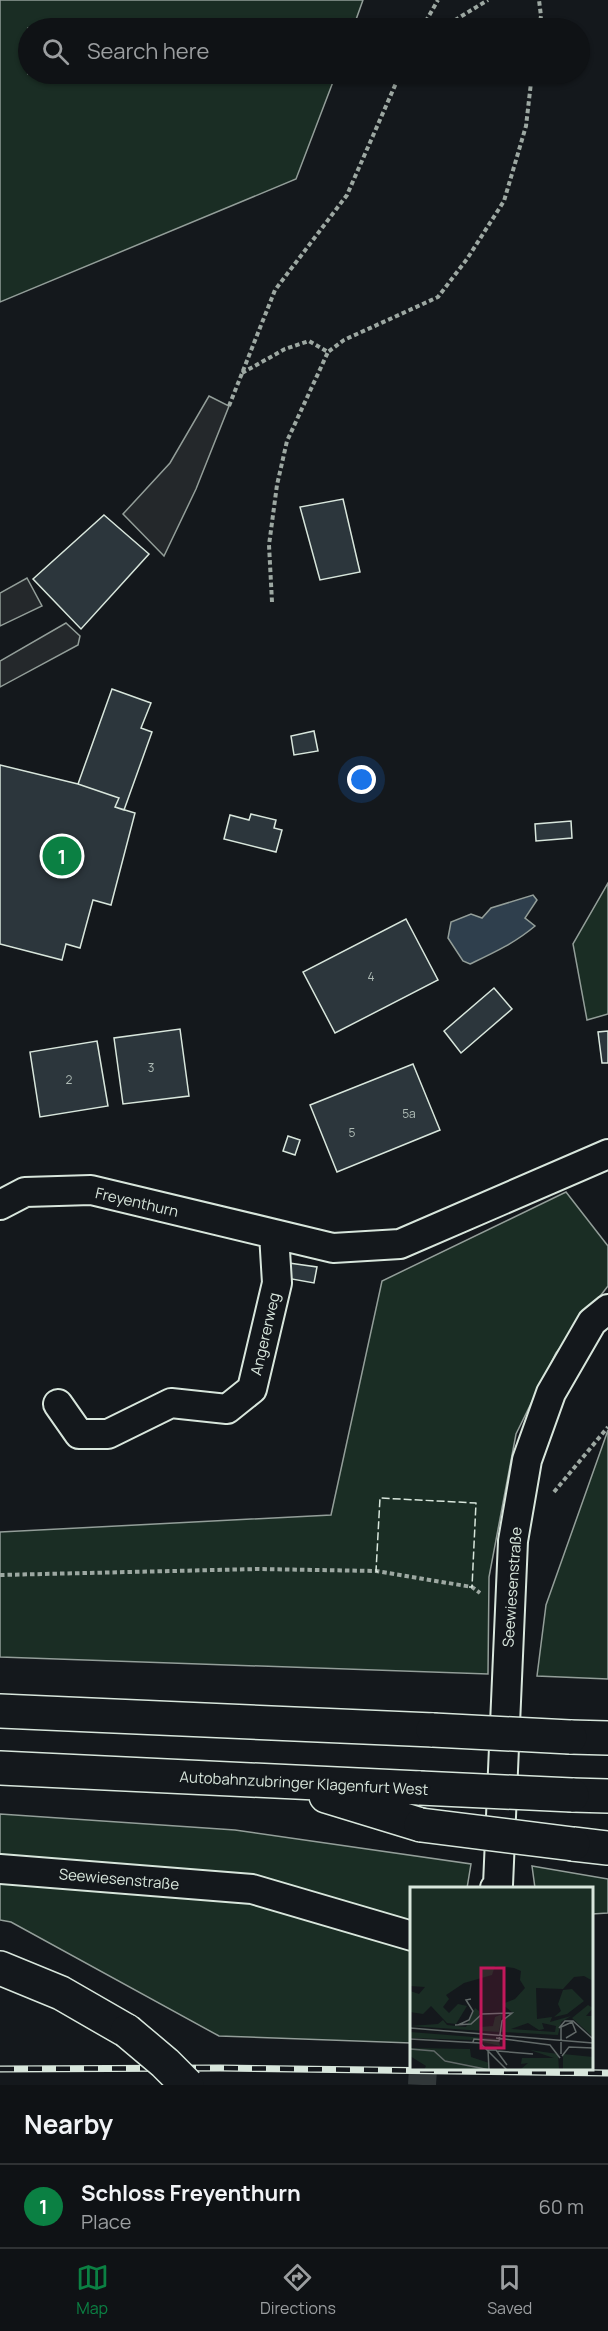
<!DOCTYPE html>
<html lang="en">
<head>
<meta charset="utf-8">
<style>
  :root { --surface:#0f1215; --page:#1d2022; --text:#f1f3f6; --muted:#9b9ea0; --line:#2f3234; --accent:#0b8043 }
  body { margin:0; font-family:Manrope,sans-serif; background:var(--page); color:var(--text) }
  .you { position:absolute; left:362px; top:780px; width:21px; height:21px; margin:-15px; border:4px solid #fff; border-radius:50%; background:#1a73e8; box-shadow:0 0 0 9px #1a73e833 }
  .badge { display:grid; place-items:center; width:39px; height:39px; border-radius:50%; background:var(--accent); color:#fff; font-size:20px; font-weight:700 }
  .pin { position:absolute; translate:-50% -50%; border:3px solid #fff; box-shadow:0 2px 6px #0006 }
  .list { margin:0; padding:0; list-style:none }
  h2 { display:flex; justify-content:space-between; align-items:center; height:78px; margin:0; padding:0 24px; font-size:26px }
  h2 small { font-size:20px; font-weight:400; color:var(--muted) }
  .list li { display:grid; grid-template-columns:39px 1fr auto; gap:18px; align-items:center; box-sizing:border-box; height:84px; padding:0 24px; border-top:2px solid var(--line) }
  .list b { display:block; font-size:22px; white-space:nowrap }
  .list p { margin:0; font-size:20px; white-space:nowrap; color:var(--muted) }
  .list em { font-size:20px; font-style:normal; color:var(--muted) }
  .icon { flex:none; width:33px; height:33px; fill:none; stroke:currentColor; stroke-width:2; stroke-linecap:round; stroke-linejoin:round }
  .map { position:relative; flex:none; width:608px; height:2085px; overflow:hidden }
  .search { position:absolute; background:var(--surface); box-shadow:0 2px 4px #0004; left:18px; right:18px; top:18px; height:66px; display:flex; align-items:center; gap:15px; box-sizing:border-box; padding:0 21px; border-radius:33px; color:var(--muted); font-size:22px }
  .sheet { height:162px; background:var(--surface) }
  nav { display:flex; justify-content:space-around; align-items:center; box-sizing:border-box; height:84px; border-top:2px solid var(--line); background:var(--surface); font-size:16px; color:var(--muted) }
  nav a { display:grid; justify-items:center; gap:3px }
  nav .on { color:var(--accent) }
  .map>svg:first-child { display:block }
  .green { fill:#1a2d24; stroke:#939e99; stroke-width:1.5 }
  .parking { fill:#24282b; stroke:#939e99; stroke-width:1.5 }
  .water { fill:#2f3f4d; stroke:#939e99; stroke-width:1.5 }
  .building { fill:#2c363c; stroke:#d8e6dc; stroke-width:1.5 }
  .lines { fill:none; stroke-linecap:round; stroke-linejoin:round }
  .minor-tunnel { stroke:#313739; stroke-width:28; stroke-dasharray:28 14; stroke-linecap:butt }
  .minor-casing { stroke:#d8e6dc; stroke-width:32 }
  .primary-casing { stroke:#d8e6dc; stroke-width:36 }
  .motorway-casing { stroke:#d8e6dc; stroke-width:36 }
  .path { stroke:#9da8a2; stroke-width:4; stroke-dasharray:4.5 3; stroke-linecap:butt }
  .minor { stroke:#14181c; stroke-width:28 }
  .primary { stroke:#14181c; stroke-width:33 }
  .motorway { stroke:#14181c; stroke-width:33 }
  .rail-casing { stroke:#d8e6dc; stroke-width:7 }
  .rail { stroke:#14181c; stroke-width:4.5; stroke-dasharray:14; stroke-linecap:butt }
  .primary-bridge-casing { stroke:#d8e6dc; stroke-width:36; stroke-linecap:butt }
  .motorway-bridge-casing { stroke:#d8e6dc; stroke-width:36; stroke-linecap:butt }
  .primary-bridge { stroke:#14181c; stroke-width:33 }
  .motorway-bridge { stroke:#14181c; stroke-width:33 }
  .fence { stroke:#d8e6dc; stroke-width:1.5; stroke-dasharray:8 3; stroke-linecap:butt }
  .labels { text-anchor:middle; dominant-baseline:central; stroke-width:4.5; stroke-linejoin:round; paint-order:stroke }
  .number-label { font-size:12px; fill:#adbab4 }
  .street-label { font-size:15px; fill:#d8e6dc; stroke:#14181c }
  .inset-road { fill:none; stroke:#626a69; stroke-width:1.5 }
  .view { fill:#c2185b; fill-opacity:0.15; stroke:#c2185b; stroke-width:3 }
  .inset-edge { fill:none; stroke:#d8e6dc; stroke-width:3 }
</style>
</head>
<body>
<div class="map">
<svg width="608" height="2085" viewBox="0 0 608 2085">
  <rect width="100%" height="100%" fill="#14181c"/>
  <path class="green" d="M0,0h363l-10,28h-325v46h308l-40,105 -296,123z
    M608,883v131l-21,6 -14,-76z
    M566,1192l42,54v40l-52,67 -40,81 -27,143 -1,97 -488,-17v-125l331,-17 51,-234z
    M608,1430v249l-71,-3 9,-71z
    M0,1814l235,16 236,34 -4,24h-55l-1,155 -192,-7 -208,-114 -11,-2z
    M532,1866l76,13v34l-16,1v-26h-57z"/>
  <path class="parking" d="M209,396l20,10 -33,83 -32,67 -41,-42 47,-51z
    M27,578l15,28 -42,20v-33z
    M66,623l14,13 -2,9 -78,42v-26z"/>
  <path class="water" d="M533,895l4,5 -12,18 10,8c-20,17 -42,27 -65,38l-7,-3 -15,-23 3,-16 20,-8 11,4 9,-10z"/>
  <path class="building" d="M343,499l17,73 -40,8 -20,-73z
    M104,515l45,39 -68,75 -48,-50z
    M112,689l39,14 -10,25 11,4 -28,78 -9,-3 4,-9 -41,-14z
    M314,731l4,20 -24,4 -3,-19z
    M0,765l78,19 41,14 -4,9 20,6 -24,92 -18,-5 -13,48 -14,-4 -4,16 -62,-16z
    M251,814l25,6 -2,8 8,2 -6,22 -52,-13 6,-24 19,5z
    M571,821l1,17 -36,3 -1,-17z
    M406,919l32,61 -103,53 -32,-61z
    M494,988l18,21 -51,44 -17,-22z
    M180,1029l9,67 -66,8 -9,-66z
    M608,1031v32h-6l-4,-31z
    M97,1041l11,65 -68,11 -10,-65z
    M413,1064l27,66 -103,42 -27,-67z
    M288,1136l12,4 -5,15 -12,-4z
    M289,1263l28,4 -3,16 -28,-5z"/>
  <g class="lines">
    <path class="minor-tunnel" d="M422,2085l1,-17"/>
    <defs>
      <path id="minor" d="M0,1205l25,-13 66,-2 242,58 67,-4 208,-90
        M58,1404l21,30h29l63,-31 56,6 25,-20 25,-106 -3,-49
        M0,1869l252,20 160,47
        M495,1888l3,-3 15,-344 14,-81 24,-67 41,-71 16,-13"/>
      <path id="primary" d="M0,1968l61,25 66,38"/>
      <path id="motorway" d="M0,1711l433,19
        M570,1737l38,1
        M0,1768l420,20
        M572,1795l36,1
        M326,1796l95,29
        M573,1844l35,4"/>
    </defs>
    <use href="#minor" class="minor-casing"/>
    <use href="#primary" class="primary-casing"/>
    <use href="#motorway" class="motorway-casing"/>
    <path class="path" d="M422,28l16,-28
      M442,28l46,-28
      M539,28l2,-12 -2,-16
      M242,373l43,-24 24,-8 19,11 16,-12 94,-43 29,-38 37,-58 22,-75 6,-52
      M229,406l46,-116 72,-95 53,-121
      M272,602l-3,-57 8,-60 10,-44 41,-89
      M554,1492l54,-65
      M0,1575l258,-6 118,2 96,16 8,6"/>
    <use href="#minor" class="minor"/>
    <use href="#primary" class="primary"/>
    <use href="#motorway" class="motorway"/>
    <defs>
      <path id="rail" d="M0,2069l220,-1 388,5"/>
    </defs>
    <use href="#rail" class="rail-casing"/>
    <use href="#rail" class="rail"/>
    <defs>
      <path id="primary-bridge" d="M127,2031l38,32 22,22"/>
      <path id="motorway-bridge" d="M433,1730l137,7
        M420,1788l152,7
        M421,1825l152,19"/>
    </defs>
    <use href="#primary-bridge" class="primary-bridge-casing"/>
    <use href="#motorway-bridge" class="motorway-bridge-casing"/>
    <use href="#primary-bridge" class="primary-bridge"/>
    <use href="#motorway-bridge" class="motorway-bridge"/>
    <path class="fence" d="M378,1572l-2,-1 4,-73 96,5 -4,84h-3"/>
  </g>
  <g class="labels">
    <g class="number-label">
      <text x="371" y="976">4</text>
      <text x="151" y="1067">3</text>
      <text x="69" y="1079">2</text>
      <text x="409" y="1113">5a</text>
      <text x="352" y="1132">5</text>
    </g>
    <g class="street-label">
      <text transform="translate(137 1202) rotate(13)">Freyenthurn</text>
      <text transform="translate(265 1334) rotate(-77)">Angererweg</text>
      <text transform="translate(512 1587) rotate(-86)">Seewiesenstraße</text>
      <text transform="translate(304 1783) rotate(3)">Autobahnzubringer Klagenfurt West</text>
      <text transform="translate(119 1879) rotate(5)">Seewiesenstraße</text>
    </g>
  </g>
  <g transform="translate(410 1887)">
    <rect width="183" height="183" fill="#14181c"/>
    <path d="M0,0h183v94l-9,-5 -10,1 -11,12 -27,-1 1,31 15,-2 -2,5 21,-6 -10,6 -3,13 -57,-3 4,-13 8,-6 -11,-9 13,-5 10,-11 -5,-8 1,-9 -7,-3 -19,-2 -3,9 -28,8 -18,12 3,4 -6,8 6,6 9,-9 9,2 -11,18 -9,-1 -16,-17 -8,8 -13,-2v-21l9,3 6,-7 -15,-1zM118,136l11,7 5,-1 -2,-6 14,3 -1,6 -44,-3zM162,102l12,12 -17,13 -13,3 7,-6 -3,-7 5,-14zM178,118l5,3 -7,8h7v21l-21,-19zM65,121l4,3 1,16 13,-1 2,-9 7,-3 -3,18 -89,-6 28,-2 5,-4 4,5 19,2zM0,145l88,7 2,7 -26,-6 -64,-2zM0,161l60,1 1,8 18,6v7h-65l2,-4 -16,-10zM120,163l28,4 1,16 -38,-1 7,-6 -7,1 1,-6h32zM153,167l30,3v13h-30z" fill="#1a2d24" fill-rule="evenodd"/>
    <path class="inset-road" d="M45,138l16,-1 11,-10 30,-1 -10,8 -3,20 -25,-2 -1,3M48,138l11,-5 4,-9 -7,-11 5,-1M0,141l183,15M149,141l6,-7h8l20,18M86,151l54,7 10,13M0,152l70,4 27,27M0,162l24,2 11,10M87,164l36,3M151,167v-27l11,-5 4,10 -10,6M152,169l7,-9 24,1M35,174l45,9M79,183l-1,-20h8l11,15"/>
    <path class="view" d="M71,81h23v80h-23z"/>
    <rect width="183" height="183" class="inset-edge"/>
  </g>
</svg>
<div class="you"></div>
<div class="pin badge" style="left:62px;top:856px">1</div>
<div class="search"><svg class="icon" aria-label="search" viewBox="0 0 24 24"><circle cx="10" cy="10" r="6"/><path d="M15 15l6 6"/></svg>Search here</div>
</div>
<section class="sheet">
<h2>Nearby<small></small></h2>
<ul class="list">
<li><span class="badge">1</span><div><b>Schloss Freyenthurn</b><p>Place</p></div><em>60 m</em></li>
</ul>
</section>
<nav>
<a class="on"><svg class="icon" aria-label="map" viewBox="0 0 24 24"><path d="M3 6l6-2 6 2 6-2v14l-6 2-6-2-6 2zM9 4v14M15 6v14"/></svg>Map</a>
<a><svg class="icon" aria-label="directions" viewBox="0 0 24 24"><path d="M12 3l9 9-9 9-9-9zM9 14v-3h6M13 9l2 2-2 2"/></svg>Directions</a>
<a><svg class="icon" aria-label="saved" viewBox="0 0 24 24"><path d="M7 4h10v16l-5-4-5 4z"/></svg>Saved</a>
</nav>
</body>
</html>
